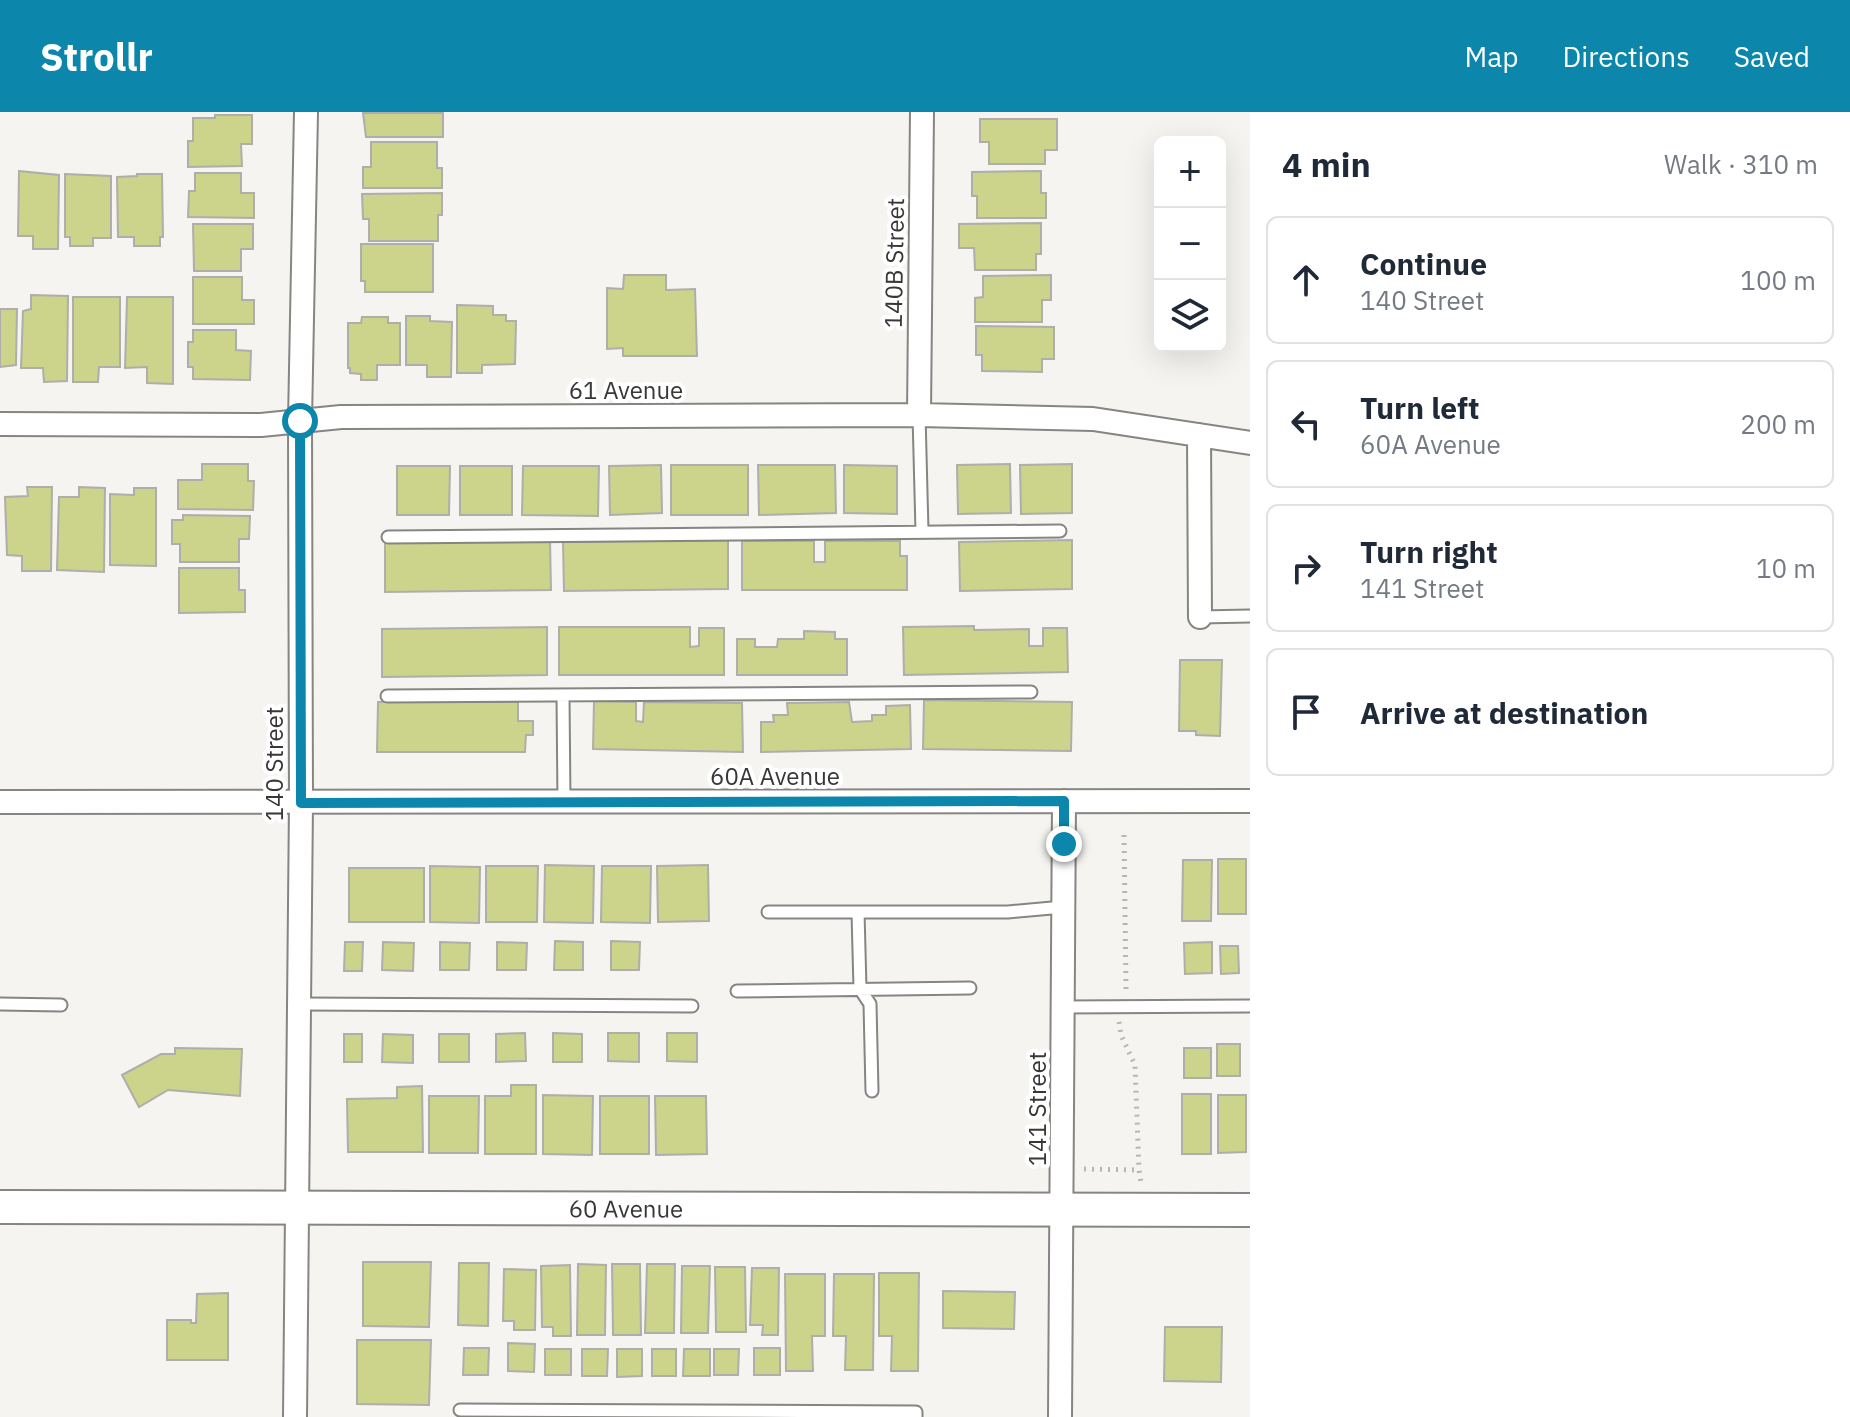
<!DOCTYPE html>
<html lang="en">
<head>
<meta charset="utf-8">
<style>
  :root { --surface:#fff; --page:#f2f2f3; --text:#1f2937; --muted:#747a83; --line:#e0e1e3; --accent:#0c87ab }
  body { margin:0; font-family:"IBM Plex Sans",sans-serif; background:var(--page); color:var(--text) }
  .controls { position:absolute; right:24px; top:24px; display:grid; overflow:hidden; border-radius:12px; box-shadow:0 8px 32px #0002 }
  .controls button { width:72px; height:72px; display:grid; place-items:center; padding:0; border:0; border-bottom:2px solid var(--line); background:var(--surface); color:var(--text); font:40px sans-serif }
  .stop { position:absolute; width:24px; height:24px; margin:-18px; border:6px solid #0c87ab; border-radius:50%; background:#fff }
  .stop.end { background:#0c87ab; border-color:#fff; box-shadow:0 2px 8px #0008 }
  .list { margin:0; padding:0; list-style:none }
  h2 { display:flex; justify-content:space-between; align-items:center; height:104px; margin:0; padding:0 32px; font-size:34px }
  h2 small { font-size:26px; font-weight:400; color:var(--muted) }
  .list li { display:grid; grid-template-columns:52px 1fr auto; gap:24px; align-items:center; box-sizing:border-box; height:128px; margin:0 16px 16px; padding:0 16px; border:2px solid var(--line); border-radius:12px }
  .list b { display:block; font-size:30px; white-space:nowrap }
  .list p { margin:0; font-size:26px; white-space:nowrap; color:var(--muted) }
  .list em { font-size:26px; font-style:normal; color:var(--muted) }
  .icon { flex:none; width:44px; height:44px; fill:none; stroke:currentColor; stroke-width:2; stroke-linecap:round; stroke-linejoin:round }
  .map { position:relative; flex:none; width:1250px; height:1305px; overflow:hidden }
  header { display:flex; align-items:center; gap:48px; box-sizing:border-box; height:112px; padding:0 40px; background:var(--accent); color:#fff }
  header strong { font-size:38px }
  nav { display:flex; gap:44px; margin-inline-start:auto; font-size:28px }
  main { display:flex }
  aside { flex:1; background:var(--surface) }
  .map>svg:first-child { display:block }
  .building { fill:#ccd38b; stroke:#aeaeab; stroke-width:2 }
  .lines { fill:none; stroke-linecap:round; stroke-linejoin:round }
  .lane-casing { stroke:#868582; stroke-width:15 }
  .street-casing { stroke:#868582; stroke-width:26 }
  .secondary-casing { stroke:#868582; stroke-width:36 }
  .path { stroke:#b8b6b4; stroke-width:5; stroke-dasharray:2 6; stroke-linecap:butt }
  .lane { stroke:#fff; stroke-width:11 }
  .street { stroke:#fff; stroke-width:22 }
  .secondary { stroke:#fff; stroke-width:32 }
  .route { stroke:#0c87ab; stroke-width:10 }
  .labels { text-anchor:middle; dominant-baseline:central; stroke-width:8; stroke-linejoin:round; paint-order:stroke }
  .street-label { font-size:24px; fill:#373736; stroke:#fff }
</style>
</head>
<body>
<header>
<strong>Strollr</strong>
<nav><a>Map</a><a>Directions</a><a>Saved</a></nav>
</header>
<main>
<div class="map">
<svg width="1250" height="1305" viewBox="0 0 1250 1305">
  <rect width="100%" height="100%" fill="#f6f4f1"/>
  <path class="building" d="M363,1h80v24h-77z
    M215,3h37v29h-11l1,22 -54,1v-26h5v-23h22z
    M980,7h77v31h-12v14h-56v-22h-9z
    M371,30h66v26h5v20h-79v-21h8z
    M19,59l40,4 -1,74h-25v-13h-15z
    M1041,59v22h5v25h-69v-22h-5v-24z
    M195,61h46v20h13v25l-66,-1 1,-26h6z
    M65,62l46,2v62h-18v8h-23v-9h-5z
    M137,62h25l1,63h-3v9h-26v-9h-16l-1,-60 20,-1z
    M442,81v22h-4v26h-69v-22h-6l-1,-25z
    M1041,111v31h-5v16h-61l-1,-22h-15v-24z
    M193,112h60v25h-12v22h-47z
    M361,132h72v48h-68v-11h-4z
    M624,163h42v15l29,-1 2,67h-74v-8l-16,1v-61l16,1z
    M1051,163v25h-9v22h-67v-24l8,-1v-21z
    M193,165h49v23h12v24h-61z
    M31,183l37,1 -1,85 -23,1 -1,-14h-22l2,-57 8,-2z
    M73,185h47v70h-21l-1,15h-25z
    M127,185h46v87l-26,-1v-16l-22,1z
    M457,193l36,1v9h13v6h10l-1,43 -33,1v8h-25z
    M0,197h17l-1,56 -16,2z
    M406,204h24v5l22,1 -1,55h-24v-12h-21z
    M362,205h26v6h12v42h-23v15h-16v-6l-11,-1v-5h-2v-45h13z
    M976,214l78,1v32h-12v13l-60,-1v-16h-6z
    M193,218h43v20l15,1 -1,29 -57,-1v-12h-5v-25h5z
    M202,352h46v17h6l-1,29 -75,-1v-29h24z
    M1010,352l1,49 -53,1 -1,-49z
    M1072,352v49l-51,1 -1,-49z
    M661,353l1,48 -52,2 -1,-49z
    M671,353h77v50h-77z
    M758,353h77l1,48 -77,2z
    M844,353l53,1v48l-53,-1z
    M397,354h53l-1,49h-52z
    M460,354h52v49h-52z
    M523,354h76l-1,50 -76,-1z
    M27,375h25l-1,84h-29v-15l-15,-1 -2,-58 23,-1z
    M79,375l26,1 -1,84 -47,-2 2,-73h20z
    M134,376h22v78l-46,-1v-71l24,1z
    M183,403l67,1 -1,23h-10v23h-59v-18h-8v-24h11z
    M550,428l1,50 -166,2v-49z
    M728,428v49l-164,2 -1,-49z
    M1072,428v49l-112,2 -1,-49z
    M742,429h72v21h11v-21h75v15h7v34h-165z
    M179,456h60v22h6v22l-66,1z
    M974,514v4l55,-1v17h14v-18h24l1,44 -164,3 -1,-48z
    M547,515v48l-165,2v-48z
    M559,515h131v20l9,-1v-18h25v47h-165z
    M804,519l31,1v7h12v36h-110v-36h18v8h22l1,-8h26z
    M1180,548h42l-2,76 -24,-1v-4h-17z
    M924,588l148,2 -1,49 -148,-2z
    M594,589l42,1v19l7,1 1,-20 98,1 1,49 -150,-3z
    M378,590h140v19h15v14h-7l-1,17h-148z
    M849,590l3,20 20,-1v-6h14v-9l24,-1 1,44 -150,3v-30h13l-1,-7h15l-1,-12z
    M1218,747h28v55h-28z
    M1183,748h29l-1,61h-29z
    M545,753l49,1 -1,57 -49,-1z
    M708,753l1,56 -51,1 -1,-56z
    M430,754l50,1 -1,56 -49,-1z
    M486,754h52l-1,56h-51z
    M602,754h49l-1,57 -49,-1z
    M349,756h75v54h-75z
    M555,829l28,1v28h-29z
    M611,829l29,1 -1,28h-28z
    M345,830h18l-1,29h-18z
    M383,830l31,1 -1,28 -31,-1z
    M440,830l30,1 -1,27h-29z
    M497,830l30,1 -1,27h-29z
    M1212,830v31l-27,1 -1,-31z
    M1220,834h18l1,27 -18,1z
    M525,921l1,28 -30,1v-28z
    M553,921l29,1v28h-29z
    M608,921h31v29l-31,-1z
    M667,921h30v29l-30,-1z
    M344,922h18v28h-18z
    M383,922l30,1v28l-31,-1z
    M439,922h30v28h-30z
    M1217,932h23v32h-23z
    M175,936l67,1 -2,47 -72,-6 -29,17 -17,-32 39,-21h14z
    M1184,936h27v30h-27z
    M511,973h25v69h-51v-58h26z
    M422,974l1,66h-75l-1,-53 50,-1v-11z
    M1182,982h29v60h-29z
    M543,983l50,1 -1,59 -49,-1z
    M1218,983h28v57l-28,1z
    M429,984h50l-1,57h-49z
    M600,984h49v58h-49z
    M655,984h51l1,58 -51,1z
    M363,1150h68l-2,65 -66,-1z
    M459,1151h30l-1,63 -30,-1z
    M578,1152l28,1 -1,70h-28z
    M612,1152h28l1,71h-28z
    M647,1152h28l-1,69h-29z
    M570,1153l1,71h-18v-9h-11l-1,-61z
    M682,1154h28l-2,67h-27z
    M715,1155h30l1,65h-30z
    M752,1156h27l-1,67h-16l1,-10h-13z
    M504,1157l32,1 -1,60h-21v-9h-11z
    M879,1161h40l-1,98h-27l1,-35h-13z
    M785,1162h40v62h-13l1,35h-27z
    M834,1162h40l-1,96h-28l1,-34h-13z
    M943,1179l72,1 -1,37 -71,-1z
    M228,1181v67h-61v-40h24v3h5l1,-29z
    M1165,1215h57l-1,55 -57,-1z
    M357,1228h74l-2,65 -72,-1z
    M508,1231l27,1 -1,28 -26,-1z
    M464,1236h25l-1,27h-25z
    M754,1236h26v27h-26z
    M545,1237h26v26h-26z
    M582,1237h26l-1,27h-25z
    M617,1237h25v27l-25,1z
    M652,1237h24v27h-24z
    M684,1237h26v27h-27z
    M714,1237h25l-1,26h-24z"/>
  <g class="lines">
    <defs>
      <path id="lane" d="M919,303l3,116
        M388,425l672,-6
        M1200,505l50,-1
        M387,584l644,-4
        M563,584l1,106
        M768,800h240l55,-5
        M858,800l2,77 10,15 2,87
        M737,879l233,-3
        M0,892l61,1
        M300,892l392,2
        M1063,895l187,-1
        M460,1298l456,2v5"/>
      <path id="street" d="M919,303l3,-303
        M0,312l261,1 80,-8 578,-2 174,4 157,24
        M1199,323l1,182
        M0,690l1250,-1
        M295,1305l6,-614 -1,-382 6,-309
        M1060,1305l4,-616"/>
      <g id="secondary">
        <path id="s1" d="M0,1095l1250,3"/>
      </g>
    </defs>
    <use href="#lane" class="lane-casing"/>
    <use href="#street" class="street-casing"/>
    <use href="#secondary" class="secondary-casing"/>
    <path class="path" d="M1124,723l2,154
      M1119,910l2,13 14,30 4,105
      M1084,1057l55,1 2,13"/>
    <use href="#lane" class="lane"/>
    <use href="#street" class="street"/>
    <use href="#secondary" class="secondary"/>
  </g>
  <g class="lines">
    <path class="route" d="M300,309l1,382 763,-2v43"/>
  </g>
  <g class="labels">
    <g class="street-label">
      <text transform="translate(894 151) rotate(-89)">140B Street</text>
      <text x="626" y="278">61 Avenue</text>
      <text transform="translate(274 652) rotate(-90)">140 Street</text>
      <text x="775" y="664">60A Avenue</text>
      <text transform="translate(1037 997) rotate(-90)">141 Street</text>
      <text stroke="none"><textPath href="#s1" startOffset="626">60 Avenue</textPath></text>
    </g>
  </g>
</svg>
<div class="controls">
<button>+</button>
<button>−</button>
<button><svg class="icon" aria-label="layers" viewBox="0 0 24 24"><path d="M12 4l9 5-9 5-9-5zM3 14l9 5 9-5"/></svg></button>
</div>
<div class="stop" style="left:300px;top:309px"></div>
<div class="stop end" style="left:1064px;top:732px"></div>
</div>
<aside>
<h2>4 min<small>Walk · 310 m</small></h2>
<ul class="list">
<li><svg class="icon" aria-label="ahead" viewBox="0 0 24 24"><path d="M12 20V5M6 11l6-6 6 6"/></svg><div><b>Continue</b><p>140 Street</p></div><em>100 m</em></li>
<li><svg class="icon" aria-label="left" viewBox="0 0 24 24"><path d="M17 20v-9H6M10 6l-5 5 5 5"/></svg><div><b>Turn left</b><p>60A Avenue</p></div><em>200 m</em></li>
<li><svg class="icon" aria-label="right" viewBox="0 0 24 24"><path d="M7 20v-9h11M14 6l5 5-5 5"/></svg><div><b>Turn right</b><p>141 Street</p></div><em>10 m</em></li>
<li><svg class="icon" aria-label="arrive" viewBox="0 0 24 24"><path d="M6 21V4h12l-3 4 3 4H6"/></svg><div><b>Arrive at destination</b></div></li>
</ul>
</aside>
</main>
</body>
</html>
